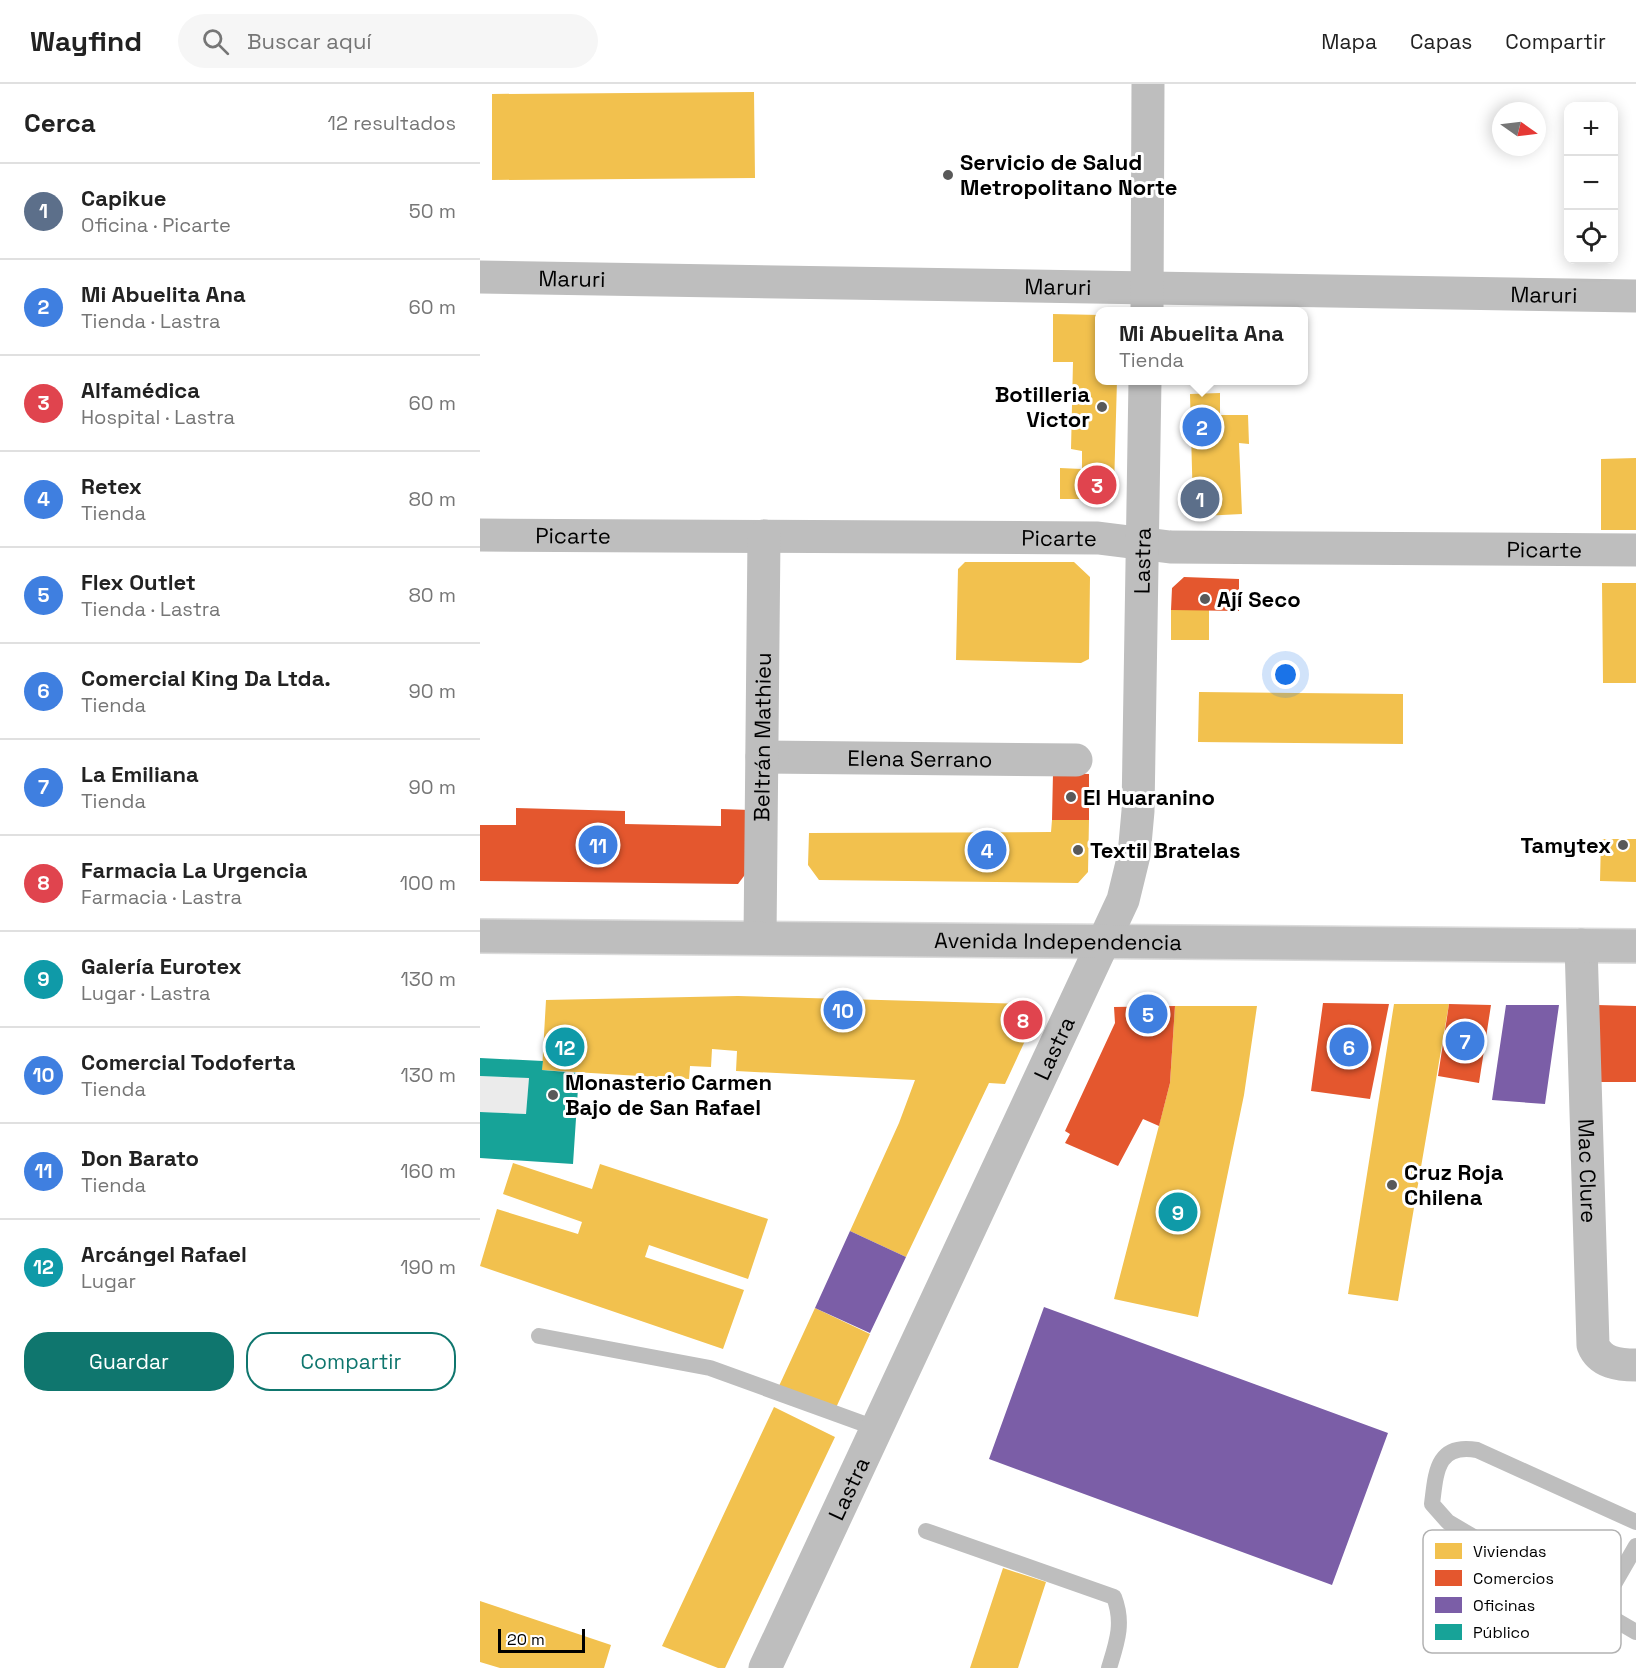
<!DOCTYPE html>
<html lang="es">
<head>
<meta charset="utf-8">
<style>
  :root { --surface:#fff; --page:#f6f6f6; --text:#222; --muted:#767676; --line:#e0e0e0; --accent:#0f766e }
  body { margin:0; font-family:"Space Grotesk",sans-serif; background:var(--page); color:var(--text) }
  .controls { position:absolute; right:18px; top:18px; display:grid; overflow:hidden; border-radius:12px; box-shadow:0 3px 15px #0003 }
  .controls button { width:54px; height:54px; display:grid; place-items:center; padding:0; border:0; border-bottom:2px solid var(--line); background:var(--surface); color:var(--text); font:30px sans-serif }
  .compass { position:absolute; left:1012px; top:18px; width:54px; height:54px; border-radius:50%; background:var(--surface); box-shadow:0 3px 15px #0003; rotate:104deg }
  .scale { position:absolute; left:18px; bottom:15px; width:87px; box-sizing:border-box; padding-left:6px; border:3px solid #000; border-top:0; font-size:16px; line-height:21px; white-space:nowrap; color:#000; -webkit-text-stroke:4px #fff; paint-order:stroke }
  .you { position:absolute; left:806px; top:591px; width:21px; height:21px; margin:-15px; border:4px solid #fff; border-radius:50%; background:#1a73e8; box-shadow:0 0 0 9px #1a73e833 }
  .badge { display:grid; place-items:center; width:39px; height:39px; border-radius:50%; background:var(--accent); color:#fff; font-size:20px; font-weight:700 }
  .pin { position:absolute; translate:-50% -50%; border:3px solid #fff; box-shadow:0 2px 6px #0006 }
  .popup { position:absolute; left:615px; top:223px; width:213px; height:78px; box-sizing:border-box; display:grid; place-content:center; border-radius:12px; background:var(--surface); filter:drop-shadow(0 2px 4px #0005); font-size:20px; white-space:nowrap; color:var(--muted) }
  .popup b { font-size:22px; color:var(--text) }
  .popup::after { content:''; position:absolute; left:50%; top:100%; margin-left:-12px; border:12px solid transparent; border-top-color:var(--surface) }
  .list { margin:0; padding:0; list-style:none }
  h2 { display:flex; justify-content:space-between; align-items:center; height:78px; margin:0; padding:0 24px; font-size:26px }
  h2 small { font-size:20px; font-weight:400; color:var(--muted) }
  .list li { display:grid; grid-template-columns:39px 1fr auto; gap:18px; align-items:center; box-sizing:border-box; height:96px; padding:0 24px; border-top:2px solid var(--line) }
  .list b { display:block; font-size:22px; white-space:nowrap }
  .list p { margin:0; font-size:20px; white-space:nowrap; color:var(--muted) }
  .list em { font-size:20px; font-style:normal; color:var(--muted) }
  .actions { display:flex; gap:12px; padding:18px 24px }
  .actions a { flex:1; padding:14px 0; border:2px solid var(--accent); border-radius:24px; text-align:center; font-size:21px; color:var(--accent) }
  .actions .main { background:var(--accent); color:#fff }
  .icon { flex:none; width:33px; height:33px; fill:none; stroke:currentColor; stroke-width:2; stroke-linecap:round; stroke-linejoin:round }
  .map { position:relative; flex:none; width:1156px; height:1584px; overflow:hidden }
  header { display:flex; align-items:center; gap:36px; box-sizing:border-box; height:84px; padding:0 30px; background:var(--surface); border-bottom:2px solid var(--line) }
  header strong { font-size:28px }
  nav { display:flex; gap:33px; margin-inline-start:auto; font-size:21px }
  .search { width:420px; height:54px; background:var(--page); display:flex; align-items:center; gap:15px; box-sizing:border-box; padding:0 21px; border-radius:33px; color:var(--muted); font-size:22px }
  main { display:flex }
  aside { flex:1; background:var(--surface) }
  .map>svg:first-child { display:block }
  .green { fill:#ebebeb }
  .homes { fill:#f2c14e }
  .shops { fill:#e4572e }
  .offices { fill:#7b5ea7 }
  .public { fill:#17a398 }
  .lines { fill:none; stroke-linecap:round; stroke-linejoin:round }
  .primary-casing { stroke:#dbdbdb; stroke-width:36 }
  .lane { stroke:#bebebe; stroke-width:16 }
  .street { stroke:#bebebe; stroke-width:33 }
  .primary { stroke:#bebebe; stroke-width:33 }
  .poi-dot { fill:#595959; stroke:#fff; stroke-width:2 }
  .labels { text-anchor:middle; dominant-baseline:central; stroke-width:6; stroke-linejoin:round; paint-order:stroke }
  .poi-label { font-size:22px; font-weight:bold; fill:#000; stroke:#fff; text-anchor:start }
  .street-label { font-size:22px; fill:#000; stroke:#fff }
  .key { fill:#fff; stroke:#b2b2b2; stroke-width:1.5 }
  .key-label { font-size:16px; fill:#000 }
</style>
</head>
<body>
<header>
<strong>Wayfind</strong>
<div class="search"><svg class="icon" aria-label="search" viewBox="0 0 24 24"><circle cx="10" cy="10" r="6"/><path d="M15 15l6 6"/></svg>Buscar aquí</div>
<nav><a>Mapa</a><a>Capas</a><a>Compartir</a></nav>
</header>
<main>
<aside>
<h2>Cerca<small>12 resultados</small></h2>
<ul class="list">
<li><span class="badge" style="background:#5c6f8a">1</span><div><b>Capikue</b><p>Oficina · Picarte</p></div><em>50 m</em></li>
<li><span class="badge" style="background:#3f7fe0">2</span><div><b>Mi Abuelita Ana</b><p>Tienda · Lastra</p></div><em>60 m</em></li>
<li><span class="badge" style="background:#e0444e">3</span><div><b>Alfamédica</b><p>Hospital · Lastra</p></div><em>60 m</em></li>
<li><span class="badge" style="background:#3f7fe0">4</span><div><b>Retex</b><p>Tienda</p></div><em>80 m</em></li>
<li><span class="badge" style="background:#3f7fe0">5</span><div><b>Flex Outlet</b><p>Tienda · Lastra</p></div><em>80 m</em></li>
<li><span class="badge" style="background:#3f7fe0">6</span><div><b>Comercial King Da Ltda.</b><p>Tienda</p></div><em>90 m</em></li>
<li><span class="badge" style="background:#3f7fe0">7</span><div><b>La Emiliana</b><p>Tienda</p></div><em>90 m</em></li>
<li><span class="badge" style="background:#e0444e">8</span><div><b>Farmacia La Urgencia</b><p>Farmacia · Lastra</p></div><em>100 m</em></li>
<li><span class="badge" style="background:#0f9aa8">9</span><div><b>Galería Eurotex</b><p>Lugar · Lastra</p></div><em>130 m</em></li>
<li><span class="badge" style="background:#3f7fe0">10</span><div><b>Comercial Todoferta</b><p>Tienda</p></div><em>130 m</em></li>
<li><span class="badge" style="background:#3f7fe0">11</span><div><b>Don Barato</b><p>Tienda</p></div><em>160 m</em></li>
<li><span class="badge" style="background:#0f9aa8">12</span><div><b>Arcángel Rafael</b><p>Lugar</p></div><em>190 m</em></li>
</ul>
<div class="actions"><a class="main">Guardar</a><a>Compartir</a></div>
</aside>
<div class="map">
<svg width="1156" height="1584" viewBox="0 0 1156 1584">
  <rect width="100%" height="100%" fill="#fff"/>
  <path class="green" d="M0,992l49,2 -3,36 -46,-2z"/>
  <path class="homes" d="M274,8l1,86 -263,2v-86z
    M573,230l47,1v65h17l-3,108 -13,11h-41v-31l22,1v-18l-11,-2 2,-87h-20z
    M740,309v22h28l1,29 -10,-1 3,71 -40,2 -9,-9 -3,-113z
    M1156,374v72h-35v-71z
    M485,478h109l16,15 -1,82 -8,4 -125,-3 2,-91z
    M1122,499h34v100h-33z
    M691,526h38v30h-38z
    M719,608l204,2v50l-205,-2z
    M572,736h37l-1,52 -10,11 -259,-3 -11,-15 1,-32 242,-1z
    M1121,755h35v43l-36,-1z
    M258,912l289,8 9,13 -31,67 -16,-1 -83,174 -56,-26 49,-108 16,-43 -179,-9 1,-20 -25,-2 -1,18 -21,-1 -1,13 -147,-9 4,-70z
    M914,920h55l-51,297 -50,-7z
    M695,922h82l-13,89 -46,222 -84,-18 56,-216z
    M33,1079l79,26 8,-25 168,55 -20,60 -99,-34 -4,12 99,33 -21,59 -243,-83 17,-57 81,25 4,-12 -79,-28z
    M335,1224l55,26 -36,78 -55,-26z
    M294,1323l61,30 -110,231h-7l-56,-22z
    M523,1484l43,14 -28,86h-48z
    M0,1517l131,44 -7,23h-104l-20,-6z"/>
  <path class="shops" d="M704,493l55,2v32l-68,-1 1,-22z
    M573,689l36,1v46h-37z
    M36,724l109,3v13l96,2v-17l29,1v58l-12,16 -258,-3v-56h36z
    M843,919l66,1 -19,95 -59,-8z
    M969,920l42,1 -12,78 -41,-7z
    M1117,921l39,1v76h-38z
    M695,922l-5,77 -11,43 -16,-7 -25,47 -53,-23 5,-9 -5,-3 50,-108 -1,-16z"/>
  <path class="offices" d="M1026,921h53l-14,99 -53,-4z
    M370,1147l56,26 -36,76 -55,-25z
    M564,1223l344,126 -56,152 -343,-126z"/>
  <path class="public" d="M0,974l63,3 -1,9 37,3 -6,91 -93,-6v-46l46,2 3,-36 -49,-2z"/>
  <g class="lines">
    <defs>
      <g id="primary">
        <path id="s7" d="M0,852l1156,10"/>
      </g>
    </defs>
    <use href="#primary" class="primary-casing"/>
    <path class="lane" d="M59,1252l171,32 168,61
      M1156,1438l-159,-72c-41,-7 -41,23 -45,54l16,18 188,110
      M446,1447l188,66c10,26 3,45 -5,71
      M1119,1526l37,-64"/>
    <g class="street">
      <path id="s1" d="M0,193l1156,19"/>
      <path d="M667,226l1,-226"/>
      <path id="s2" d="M0,451l618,3 72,9 466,3"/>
      <path id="s3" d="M282,673l314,3"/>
      <path id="s4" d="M280,854l4,-402"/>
      <path id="s5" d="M1101,861l12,400c7,18 26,20 43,20"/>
      <path id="s6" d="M285,1584l358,-768 11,-45 4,-44 7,-431"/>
    </g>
    <use href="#primary" class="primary"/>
  </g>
  <g class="poi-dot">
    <circle cx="468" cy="91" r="6"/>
    <circle cx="622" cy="323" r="6"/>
    <circle cx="725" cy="515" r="6"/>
    <circle cx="591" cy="713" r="6"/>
    <circle cx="1143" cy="761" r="6"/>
    <circle cx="598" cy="766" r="6"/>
    <circle cx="73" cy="1011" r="6"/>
    <circle cx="912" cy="1101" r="6"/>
  </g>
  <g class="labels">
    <g class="poi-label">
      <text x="480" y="78">Servicio de Salud<tspan x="480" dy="25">Metropolitano Norte</tspan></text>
      <text x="610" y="310" text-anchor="end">Botilleria<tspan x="610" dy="25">Victor</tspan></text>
      <text x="737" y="515">Ají Seco</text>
      <text x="603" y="713">El Huaranino</text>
      <text x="1131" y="761" text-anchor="end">Tamytex</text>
      <text x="610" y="766">Textil Bratelas</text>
      <text x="85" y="998">Monasterio Carmen<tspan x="85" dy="25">Bajo de San Rafael</tspan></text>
      <text x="924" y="1088">Cruz Roja<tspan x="924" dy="25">Chilena</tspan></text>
    </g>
    <g class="street-label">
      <text stroke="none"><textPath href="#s1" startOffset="92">Maruri</textPath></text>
      <text stroke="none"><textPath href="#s1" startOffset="578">Maruri</textPath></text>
      <text stroke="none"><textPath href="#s1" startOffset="1064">Maruri</textPath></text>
      <text stroke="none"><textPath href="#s2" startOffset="93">Picarte</textPath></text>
      <text stroke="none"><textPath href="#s2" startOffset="579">Picarte</textPath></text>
      <text stroke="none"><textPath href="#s2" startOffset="1065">Picarte</textPath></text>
      <text stroke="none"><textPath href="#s6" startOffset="1188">Lastra</textPath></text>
      <text stroke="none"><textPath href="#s4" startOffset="201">Beltrán Mathieu</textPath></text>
      <text stroke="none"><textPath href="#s3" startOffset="158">Elena Serrano</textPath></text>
      <text stroke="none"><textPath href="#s7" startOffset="578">Avenida Independencia</textPath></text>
      <text stroke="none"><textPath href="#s6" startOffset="684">Lastra</textPath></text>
      <text stroke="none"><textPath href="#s5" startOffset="226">Mac Clure</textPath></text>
      <text stroke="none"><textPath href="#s6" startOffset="198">Lastra</textPath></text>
    </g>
  </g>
  <rect x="943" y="1446" width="198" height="123" rx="9" class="key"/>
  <rect x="955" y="1459" width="27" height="16" fill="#f2c14e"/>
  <rect x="955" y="1486" width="27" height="16" fill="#e4572e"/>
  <rect x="955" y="1513" width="27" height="16" fill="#7b5ea7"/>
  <rect x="955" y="1540" width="27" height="16" fill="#17a398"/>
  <g class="key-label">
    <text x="993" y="1473">Viviendas</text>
    <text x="993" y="1500">Comercios</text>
    <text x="993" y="1527">Oficinas</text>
    <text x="993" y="1554">Público</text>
  </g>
</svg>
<div class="controls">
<button>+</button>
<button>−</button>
<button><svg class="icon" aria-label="locate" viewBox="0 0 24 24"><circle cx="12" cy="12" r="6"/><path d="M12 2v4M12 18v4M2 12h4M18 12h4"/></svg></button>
</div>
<svg class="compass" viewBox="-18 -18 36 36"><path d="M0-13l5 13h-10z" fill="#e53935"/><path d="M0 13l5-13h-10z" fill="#767676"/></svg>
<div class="scale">20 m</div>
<div class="you"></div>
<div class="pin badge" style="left:720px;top:415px;background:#5c6f8a">1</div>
<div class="pin badge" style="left:722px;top:343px;background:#3f7fe0">2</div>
<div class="popup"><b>Mi Abuelita Ana</b>Tienda</div>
<div class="pin badge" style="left:617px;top:401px;background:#e0444e">3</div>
<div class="pin badge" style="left:507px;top:766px;background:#3f7fe0">4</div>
<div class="pin badge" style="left:668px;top:930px;background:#3f7fe0">5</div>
<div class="pin badge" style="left:869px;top:963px;background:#3f7fe0">6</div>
<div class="pin badge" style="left:985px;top:957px;background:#3f7fe0">7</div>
<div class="pin badge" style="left:543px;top:936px;background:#e0444e">8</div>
<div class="pin badge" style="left:698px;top:1128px;background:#0f9aa8">9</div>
<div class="pin badge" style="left:363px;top:926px;background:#3f7fe0">10</div>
<div class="pin badge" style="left:118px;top:761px;background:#3f7fe0">11</div>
<div class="pin badge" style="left:85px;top:963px;background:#0f9aa8">12</div>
</div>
</main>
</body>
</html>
